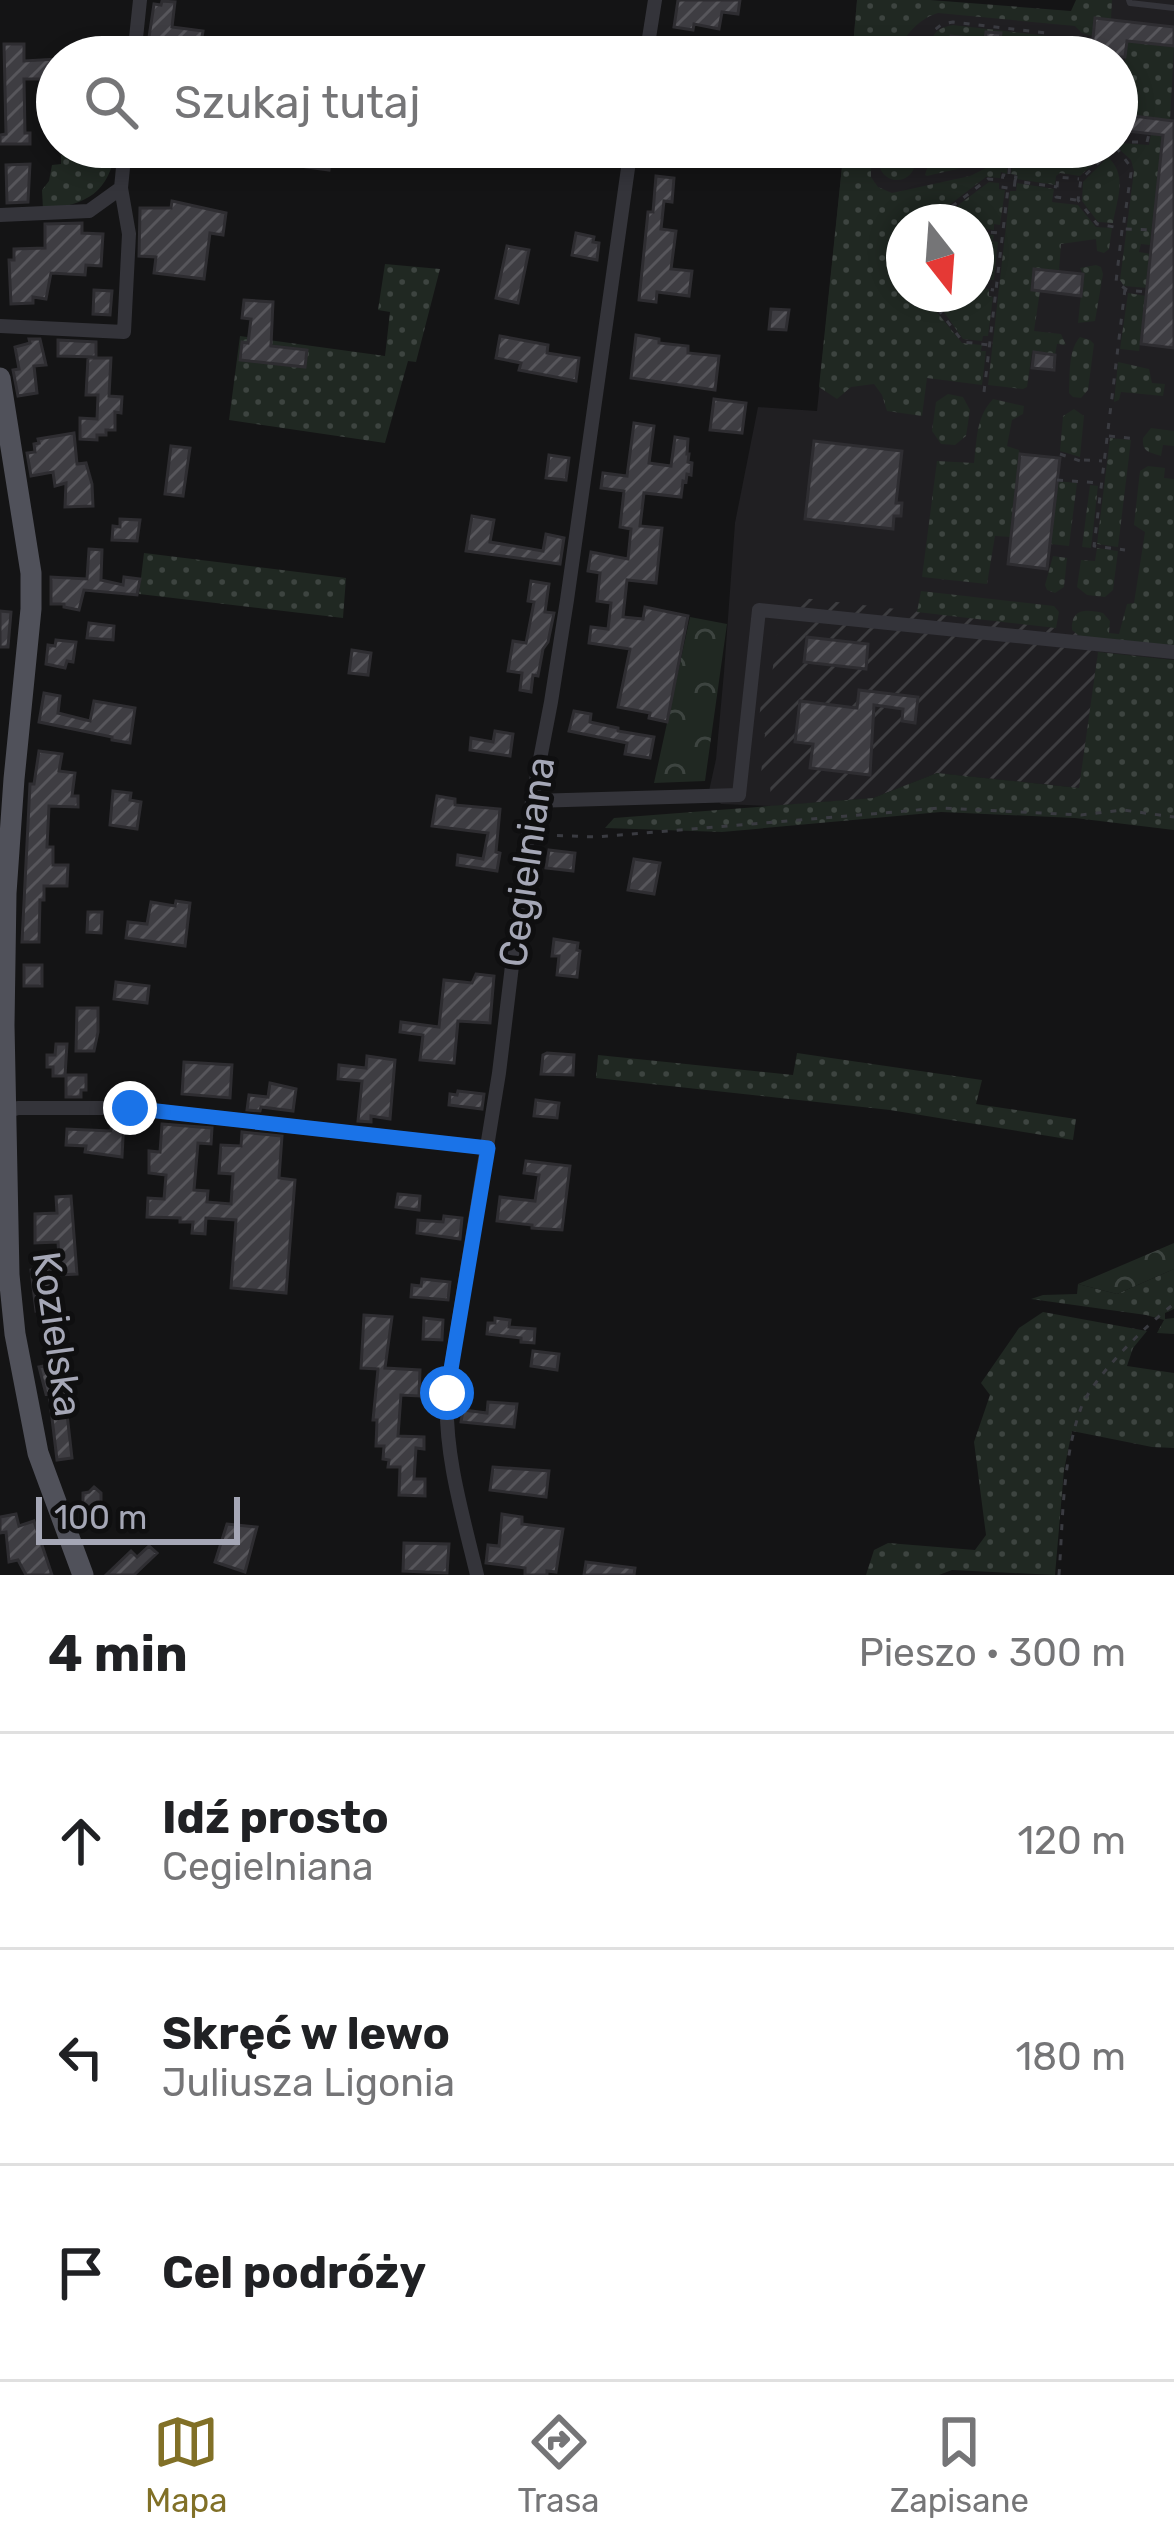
<!DOCTYPE html>
<html lang="pl">
<head>
<meta charset="utf-8">
<style>
  :root { --surface:#fff; --page:#f2f2f2; --text:#202124; --muted:#757577; --line:#e0e0e0; --accent:#817027 }
  body { margin:0; font-family:Rubik,sans-serif; background:var(--page); color:var(--text) }
  .compass { position:absolute; left:886px; top:204px; width:108px; height:108px; border-radius:50%; background:var(--surface); box-shadow:0 6px 18px #0003; rotate:163deg }
  .scale { position:absolute; left:36px; bottom:30px; width:204px; box-sizing:border-box; padding-left:12px; border:6px solid #a5a7b6; border-top:0; font-size:33px; line-height:42px; white-space:nowrap; color:#a5a7b6; -webkit-text-stroke:9px #0f0f10; paint-order:stroke }
  .stop { position:absolute; width:36px; height:36px; margin:-27px; border:9px solid #1a73e8; border-radius:50%; background:#fff }
  .stop.end { background:#1a73e8; border-color:#fff; box-shadow:0 3px 12px #0008 }
  .list { margin:0; padding:0; list-style:none }
  h2 { display:flex; justify-content:space-between; align-items:center; height:156px; margin:0; padding:0 48px; font-size:51px }
  h2 small { font-size:39px; font-weight:400; color:var(--muted) }
  .list li { display:grid; grid-template-columns:78px 1fr auto; gap:36px; align-items:center; box-sizing:border-box; height:216px; padding:0 48px; border-top:3px solid var(--line) }
  .list b { display:block; font-size:45px; white-space:nowrap }
  .list p { margin:0; font-size:39px; white-space:nowrap; color:var(--muted) }
  .list em { font-size:39px; font-style:normal; color:var(--muted) }
  .icon { flex:none; width:66px; height:66px; fill:none; stroke:currentColor; stroke-width:2; stroke-linecap:round; stroke-linejoin:round }
  .map { position:relative; flex:none; width:1174px; height:1575px; overflow:hidden }
  .search { position:absolute; background:var(--surface); box-shadow:0 6px 18px #0003; left:36px; right:36px; top:36px; height:132px; display:flex; align-items:center; gap:30px; box-sizing:border-box; padding:0 42px; border-radius:66px; color:var(--muted); font-size:45px }
  .sheet { height:804px; background:var(--surface) }
  nav { display:flex; justify-content:space-around; align-items:center; box-sizing:border-box; height:168px; border-top:3px solid var(--line); background:var(--surface); font-size:33px; color:var(--muted) }
  nav a { display:grid; justify-items:center; gap:6px }
  nav .on { color:var(--accent) }
  .map>svg:first-child { display:block }
  .built { fill:#201f22; fill-rule:evenodd }
  .industrial { fill:url(#industrial-furrows) }
  .grass { fill:url(#grass-dots) }
  .forest { fill:url(#forest-crowns) }
  .building { fill:url(#building-hatch); stroke:#2e2d31; stroke-width:3 }
  .lines { fill:none; stroke-linecap:round; stroke-linejoin:round }
  .path { stroke:#3a3b41; stroke-width:3; stroke-dasharray:6 9; stroke-linecap:butt }
  .service { stroke:#34343a; stroke-width:6 }
  .minor { stroke:#34343a; stroke-width:14 }
  .primary { stroke:#50515a; stroke-width:21 }
  .route { stroke:#1a73e8; stroke-width:15 }
  .labels { text-anchor:middle; dominant-baseline:central; stroke-width:10; stroke-linejoin:round; paint-order:stroke }
  .street-label { font-size:39px; fill:#a5a7b6; stroke:#0f0f10 }
</style>
</head>
<body>
<div class="map">
<svg width="1174" height="1575" viewBox="0 0 1174 1575">
  <defs>
    <pattern id="industrial-furrows" width="10" height="10" patternUnits="userSpaceOnUse" patternTransform="scale(3)"><rect width="10" height="10" fill="#201f22"/><path d="M-1 1l2-2M0 10L10 0M9 11l2-2" fill="none" stroke="#3d3d40"/></pattern>
    <pattern id="grass-dots" width="8" height="8" patternUnits="userSpaceOnUse" patternTransform="scale(3)"><rect width="8" height="8" fill="#202822"/><path d="M2 2h.1M6 6h.1" fill="none" stroke="#3d4440" stroke-width="1.8" stroke-linecap="round"/></pattern>
    <pattern id="forest-crowns" width="20" height="18" patternUnits="userSpaceOnUse" patternTransform="scale(3)"><rect width="20" height="18" fill="#202822"/><path d="M2 6a3 3 0 1 1 6 0M12 15a3 3 0 1 1 6 0" fill="none" stroke="#3d4440"/></pattern>
    <pattern id="building-hatch" width="6" height="6" patternUnits="userSpaceOnUse" patternTransform="scale(3)"><rect width="6" height="6" fill="#3e3d42"/><path d="M-1 1l2-2M0 6l6-6M5 7l2-2" fill="none" stroke="#57565b"/></pattern>
  </defs>
  <rect width="100%" height="100%" fill="#141415"/>
  <path class="built" d="M857,0l221,19 6,-19h90v660l-76,-7 -18,135 -143,-15 -64,25 -102,8 -50,-2 -12,-13 7,-32 8,-87 11,-149 23,-116 59,4 27,-264h273v-90h-265zM904,222h72v72h-72z"/>
  <path class="industrial" d="M794,597l307,36 -21,155 -143,-15 -64,25 -102,8 -1,-23 -9,-9 4,-40 -7,-7 5,-41 8,-4 6,-47 14,-1z"/>
  <path class="grass" d="M857,0h73l141,11 5,-11h36l-1,20 -16,-2 -2,18 -11,-3 -7,-7 -137,-13c-23,7 -33,25 -46,44h-40z
    M953,25l95,11 3,3v7l-51,-5v-8l-14,-1 -1,7 -34,-3 -3,21h-18c2,-20 1,-28 23,-32z
    M1127,41l47,5 -4,74 -51,-6z
    M1151,134l12,1 -13,110 -9,-1 -2,8 12,2 -4,34 -23,-2 -4,-6 14,-109 -3,-11 -12,-11 2,-6 28,2z
    M879 162a18 18 0 1 1 36 0a18 18 0 1 1-36 0Z
    M117,147c-9,47 -29,57 -74,63l-1,-20 7,-9 3,-16 9,-1v-9h4v-6z
    M844,147h27v30l7,10 14,6 78,-17 22,-11 16,-14 -1,23 -6,-2 -1,6 -14,-1 -38,29 -1,12h-6l-1,4h-36v72h34l-2,17 26,32 20,2 -1,6h5l-4,34 -55,-7 -5,38 -35,-5 -5,-16 -8,-11 -23,3 -14,12 -18,-12z
    M925,147h70l-25,19 -43,10 -2,-1 3,-10z
    M1015,147l86,6 2,2 -23,21 -20,-3 -4,3 -1,9 -38,-6v-4l-6,-1z
    M1108,157c20,19 9,41 5,66l-15,-1 -16,-21 1,-19z
    M989,182l10,1v6l6,1 -5,35 -6,-1v6l-18,-2v-6l-24,-3 1,-10z
    M1017,183l37,6 -2,13 26,3 18,22 16,1 -3,21 -5,4 -7,-2 -1,-12 -35,5 -2,27 -24,-2 -3,20 8,2 -6,40 27,3 5,11 -9,-1 -2,11 -23,-3 -5,35 -4,2 -35,-4 22,-194h6z
    M976,233l18,2 -1,6 5,1 -4,38h-6l-1,6 -11,-1z
    M385,264l55,5 -24,93 -8,-1 -23,82 -156,-23 11,-84 145,20 5,-44 -12,-2z
    M1096,265l5,2 2,7 -8,47 -17,2 5,-49 -3,-6z
    M976,288l13,1v7l4,1 -5,39h-5l-1,5 -19,-2 -22,-31 2,-14h33z
    M1128,293l18,3 -7,55 -19,-2z
    M1080,337l10,3 4,4 -6,46 -7,8 -8,-1 -4,-4c1,-18 -1,-43 11,-56z
    M1118,362l31,7 3,14 13,1 -2,12 -42,-4 -2,8 -5,2z
    M948,394l15,3 7,13 -4,26 -11,9 -14,-1 -9,-13 4,-29z
    M993,399l31,7 -1,8 -11,6 -5,26 12,4 1,4 -9,83 -16,-1 -8,48 -65,-7 15,-116 37,2c3,-24 2,-46 19,-64z
    M1074,409l10,7 -4,41 -20,-6 3,-35z
    M1151,428l23,3v15l-11,-1 -2,11c-12,-4 -19,-4 -18,-18z
    M1110,438l21,2 -13,107 -21,-3z
    M1148,466l17,2 -1,10 10,1v170l-92,-11 -10,-8c-1,-22 14,-21 31,-17l7,8 -1,12 10,1 8,-30 7,-1 11,-71 -11,-7 6,-54z
    M1057,481l20,2 -8,63 -19,-2z
    M1090,485l8,1 -7,62 -9,-1z
    M1097,548l21,3 -5,39 -8,7 -18,-2 -10,-8 4,-27 14,1z
    M144,553l202,25 -3,40 -204,-24z
    M1053,556l14,2 -3,29 -9,6 -8,-3 -2,-5z
    M921,591l133,15 5,6 -3,16 -139,-16z
    M1098,652l76,8v170l-99,-12 -134,-6 -219,20 -117,-4 9,-10 259,-20 64,-25 142,15z
    M797,1053l185,27 -6,24 100,15 -3,21 -183,-30 -294,-32 2,-23 195,20z
    M1174,1269v40l-9,4v6l9,-1v16l-17,-1 7,-13 -18,-5 -115,-16 12,-4 34,-1 1,-10 39,10z
    M1043,1312l104,19 -14,17 -6,18 47,7v75l-22,-1 -80,-16 -8,39 -9,105 -103,-5 -13,5h-73l8,-25 14,-7 87,7 11,-15 -12,-93 16,-47 -9,-12 38,-55z"/>
  <path class="forest" d="M690,617l37,7 -22,157 -51,2z
    M1174,1243v26l-57,25 -39,-10z"/>
  <path class="building" d="M678,0h62l-2,14 -16,-2 -3,17 -25,-5 -1,6 -19,-3z
    M162,1l13,1 -3,25 31,4 -2,13 -27,-2 -2,15h-26l8,-53 7,1z
    M1095,18l79,9v19l-47,-5 -2,16h-34z
    M986,32l15,1 -1,8 51,5 -2,11h-101l3,-21 34,3z
    M4,44h20v17l33,-2v17l-5,-1v4h-28l1,54h5v11h-30v-9l6,-1z
    M85,45l37,6v6h-39z
    M1117,114l57,7v227l-33,-4 22,-209 -46,-5z
    M222,147h28l-2,13 -27,-3z
    M308,147h24l-3,23 -23,-3z
    M30,164l-2,38 -21,1 -1,-38z
    M656,176l18,2 -2,24 -8,-1 -3,28 15,2 -5,38 21,2 -3,25 -32,-4 -1,10 -17,-2 9,-88h5z
    M172,201l54,12 -3,22 -13,-2 -6,46 -50,-6 2,-16 -17,-1 1,-48h31z
    M82,223v10l21,1 -2,32 -15,-1 -1,10 -34,-2 -5,26 -13,-2v6l-22,1 -2,-44h5v-11l31,-1v-24z
    M576,233l18,4 -1,5 6,1 -2,17 -25,-5z
    M507,246l22,4 -11,53 -22,-5z
    M1034,269l49,5 -2,22 -49,-6z
    M94,290l18,1 -2,24 -17,-1z
    M244,300l29,2 -2,44 36,4 -2,17 -65,-7 2,-18 6,1 3,-24 -9,-1z
    M771,309l18,1 -3,20 -17,-1z
    M636,335l23,4v4l29,3v7l31,3 -4,34 -84,-12z
    M500,336l48,9 -1,8 32,5 -3,23 -57,-11 2,-7 -25,-5z
    M29,339h11l6,26 -12,1 3,27 -19,3 -5,-26 6,-1 -4,-22 15,-4z
    M58,340l38,2v15l-38,-1z
    M1034,352l21,3 -1,15 -22,-2z
    M88,358h23l-2,38 13,1 -1,16 -6,-1v18h-9v5h-9v5l-17,-1v-21l17,1 1,-24h-12z
    M714,399l32,4 -4,30 -32,-3z
    M634,423l20,3 -5,37 22,3 4,-29 13,2 -1,15h2l-1,8 4,1 -1,12 -4,-1 -1,8 -3,-1 -2,16 -37,-4 -4,33 22,2 -6,55 -29,-3 -4,37 20,2 2,-12 43,9 -21,106 -18,-4 1,-5 -32,-6 12,-58 -41,-6 2,-16 17,2 3,-26 -14,-2 3,-28 -12,-2 3,-19 37,7 3,-30 -11,-2 4,-36 -23,-3 2,-15 24,3z
    M74,433l3,31 9,-1 6,21 1,22 -28,1 1,-24 -11,3 -2,-14 -22,4 -4,-23 8,-1 -1,-8 5,-1 -1,-4z
    M814,441l88,10 -6,52h6l-1,13h-7l-1,13 -88,-10z
    M171,446l19,2 -7,48 -18,-2z
    M1020,454l40,4 -13,111 -39,-5z
    M549,455l20,3 -3,22 -20,-2z
    M472,516l22,4 -4,22 53,9 3,-17 18,4 -4,26 -94,-13z
    M120,519l20,1 -3,21 -25,-1 1,-14 7,1z
    M89,549l13,1 -1,30 22,5 1,-8 16,2 -3,16 -53,-5 -5,20 -15,-3v-3h-13v-27l36,2z
    M531,581l18,3 -4,28 9,1 -6,29 -5,7 -5,27 -5,-1 -2,17 -11,-2 2,-17 -14,-2 5,-30 13,2 8,-41 -6,-1z
    M0,611l11,1 -3,35h-8z
    M89,623l25,3 -1,14 -26,-2z
    M807,637l61,7 -2,25 -62,-7z
    M56,640l20,2 -3,20 -6,-1 -2,7 -19,-4 2,-19 7,1z
    M352,650l19,3 -3,22 -19,-2z
    M859,690l59,7 -3,26 -13,-2 1,-12 -29,-4 -4,70 -60,-7 3,-24 -18,-2 5,-41 57,7z
    M44,693l16,3 -2,17 32,8 4,-20 41,7 -5,35 -18,-3v-3l-73,-15z
    M574,711l17,3 -1,8 28,6v3l36,6 -4,21 -25,-4 2,-11 -58,-12z
    M495,731l18,3 -3,22 -40,-6 1,-12 22,4z
    M39,751l23,3 -3,17 16,2 -3,23h6v11l-29,-1 -2,41h6v18h15l-1,21h-23v14h-4l-1,42h-17l8,-158h4z
    M113,791l18,2 -1,7 11,2 -4,27 -27,-4z
    M437,796l18,3v6l45,4 -4,43 4,1 -3,18 -40,-6 1,-10 25,4 5,-26 -56,-7z
    M549,850l26,3 -2,18 -27,-3z
    M634,859l26,4 -6,31 -26,-4z
    M176,901l14,2 -5,43 -59,-8 2,-16 19,2 4,-22 24,4z
    M88,912h14l-1,21 -14,-1z
    M554,939l24,4 -1,7 3,1 -3,26 -20,-2 2,-19h-7z
    M24,965h18v21h-18z
    M476,974l18,2 -4,47 -32,-2 -4,42 -34,-3 3,-25 -23,-3 1,-10 38,5 5,-47 28,3z
    M116,982l33,4 -2,17 -33,-4z
    M77,1008h21v24l-4,19h-18z
    M56,1044h11l-2,32h-12v-9h-6v-12h8z
    M547,1053l27,2 -1,20 -32,-1 2,-19z
    M367,1056l28,4 -5,59 -19,-3v6l-13,-1 4,-40 -24,-2 1,-14 27,3z
    M184,1062l48,3 -2,33 -48,-4z
    M66,1075h20v15h-5v7h-15z
    M270,1083l26,6 -3,22 -32,-4 -1,4 -13,-1 2,-15 19,2z
    M458,1091l26,3 -2,15 -33,-4 1,-11 7,1z
    M536,1100l23,3 -2,15 -23,-2z
    M112,1119h12l-2,38 -37,-5 1,-6 -20,-1 1,-16 44,2z
    M162,1124l50,4 -1,16 -13,-1 -4,47 14,1 -1,11 24,2 2,-30 -14,-1 2,-28 20,1 1,-14 40,4 -3,42 16,2 -9,113 -55,-5 5,-68 -30,-2 -1,16 -13,-1 1,-11h-13v-4l-33,-1 1,-19 16,1 2,-24 -17,-2v-22l11,1z
    M526,1161l44,5 -8,64 -30,-2v-3l-35,-4 3,-24 35,4 4,-26 -15,-2z
    M398,1194l22,2 -1,14 -23,-3z
    M71,1196l6,78 -17,1 -2,-33 -23,1v-29l22,-1 -1,-16z
    M444,1216l18,2 -2,21 -43,-6 1,-13 25,2z
    M50,1268l5,40 -19,3 -5,-41z
    M422,1279l28,3 -2,18 -37,-3 1,-12 9,1z
    M364,1315l28,2 -7,51 35,2 -1,26 -18,-1 -3,41 26,1v12l-8,-1 -2,31h11v17l-26,-1 1,-28h-12l1,-7 -6,-1 1,-13h-8l1,-26h-4l5,-51 -17,-1z
    M424,1318l19,2 -1,20 -19,-1z
    M495,1318l15,2 -1,7 26,2 -1,14 -13,-1v-4l-34,-4 1,-11h7z
    M533,1351l26,3 -2,16 -26,-4z
    M58,1363l3,12 5,-1 8,30 -8,1 6,53 -15,2 -8,-67 -3,1 -7,-27z
    M488,1402l29,2 -3,23 -53,-5 2,-12 24,3z
    M493,1467l56,4 -3,26 -56,-7z
    M94,1487l7,6v18l-18,1v-19l6,-1z
    M16,1514l3,12 15,-5 18,54h-26l-8,-15 -9,2 -3,-30 -6,1v-16z
    M502,1514l20,3v7l41,5 -7,43 -9,-1v4h-22v-7l-39,-5 2,-18 11,1z
    M227,1524l30,3 -12,45 -30,-10z
    M404,1543l45,1 -2,29 -44,-2z
    M149,1546l8,7 -23,22h-28l25,-24 6,6z
    M586,1562l49,6 -1,7h-50z"/>
  <g class="lines">
    <path class="path" d="M928,57l4,-25 10,-8 11,-2 94,11 7,7 -2,17
      M1117,142h30l2,-8
      M1116,147l14,19 1,7 -8,56 29,1
      M1112,150l-31,29 -3,21 19,24 23,4
      M1009,174l2,-27
      M1015,181l1,-4 -13,-2 -2,12 13,2 1,-8 42,6
      M1076,200l-20,-3 2,-20 21,2
      M949,221l1,-13 38,-29 12,1
      M942,222h15
      M1122,230l-6,52 11,8 20,2
      M976,231l25,2
      M976,287l18,3
      M1125,289l-31,257 31,4
      M940,294l-2,15 25,33 26,3
      M984,392l24,-204
      M1109,436l29,3
      M1060,454l23,8
      M1084,460l18,1
      M1057,480l43,3
      M542,835l55,2 344,-29 140,7 42,-5 51,7
      M1059,1575c4,-54 3,-115 22,-167 12,-31 66,-84 93,-104"/>
    <path class="service" d="M1129,0l1,3 44,5"/>
    <path class="minor" d="M134,57l6,-57
      M646,57l9,-57
      M0,215l89,-4 32,-23 4,-41
      M0,326l124,6 5,-98 -8,-46
      M532,801l207,-6 20,-185 415,42
      M0,1113l18,-5h112l358,40
      M477,1575c-14,-59 -33,-121 -30,-182l52,-320 33,-272 19,-99 16,-102 64,-453"/>
    <path class="primary" d="M0,378l31,195v36l-17,170 -8,114 -2,132 5,250 6,59 23,119 45,122"/>
  </g>
  <g class="lines">
    <path class="route" d="M130,1108l358,40 -41,245"/>
  </g>
  <g class="labels">
    <g class="street-label">
      <text transform="translate(527 862) rotate(-82)">Cegielniana</text>
      <text transform="translate(57 1334) rotate(82)">Kozielska</text>
    </g>
  </g>
</svg>
<svg class="compass" viewBox="-18 -18 36 36"><path d="M0-13l5 13h-10z" fill="#e53935"/><path d="M0 13l5-13h-10z" fill="#757577"/></svg>
<div class="scale">100 m</div>
<div class="stop" style="left:447px;top:1393px"></div>
<div class="stop end" style="left:130px;top:1108px"></div>
<div class="search"><svg class="icon" aria-label="search" viewBox="0 0 24 24"><circle cx="10" cy="10" r="6"/><path d="M15 15l6 6"/></svg>Szukaj tutaj</div>
</div>
<section class="sheet">
<h2>4 min<small>Pieszo · 300 m</small></h2>
<ul class="list">
<li><svg class="icon" aria-label="ahead" viewBox="0 0 24 24"><path d="M12 20V5M6 11l6-6 6 6"/></svg><div><b>Idź prosto</b><p>Cegielniana</p></div><em>120 m</em></li>
<li><svg class="icon" aria-label="left" viewBox="0 0 24 24"><path d="M17 20v-9H6M10 6l-5 5 5 5"/></svg><div><b>Skręć w lewo</b><p>Juliusza Ligonia</p></div><em>180 m</em></li>
<li><svg class="icon" aria-label="arrive" viewBox="0 0 24 24"><path d="M6 21V4h12l-3 4 3 4H6"/></svg><div><b>Cel podróży</b></div></li>
</ul>
</section>
<nav>
<a class="on"><svg class="icon" aria-label="map" viewBox="0 0 24 24"><path d="M3 6l6-2 6 2 6-2v14l-6 2-6-2-6 2zM9 4v14M15 6v14"/></svg>Mapa</a>
<a><svg class="icon" aria-label="directions" viewBox="0 0 24 24"><path d="M12 3l9 9-9 9-9-9zM9 14v-3h6M13 9l2 2-2 2"/></svg>Trasa</a>
<a><svg class="icon" aria-label="saved" viewBox="0 0 24 24"><path d="M7 4h10v16l-5-4-5 4z"/></svg>Zapisane</a>
</nav>
</body>
</html>
